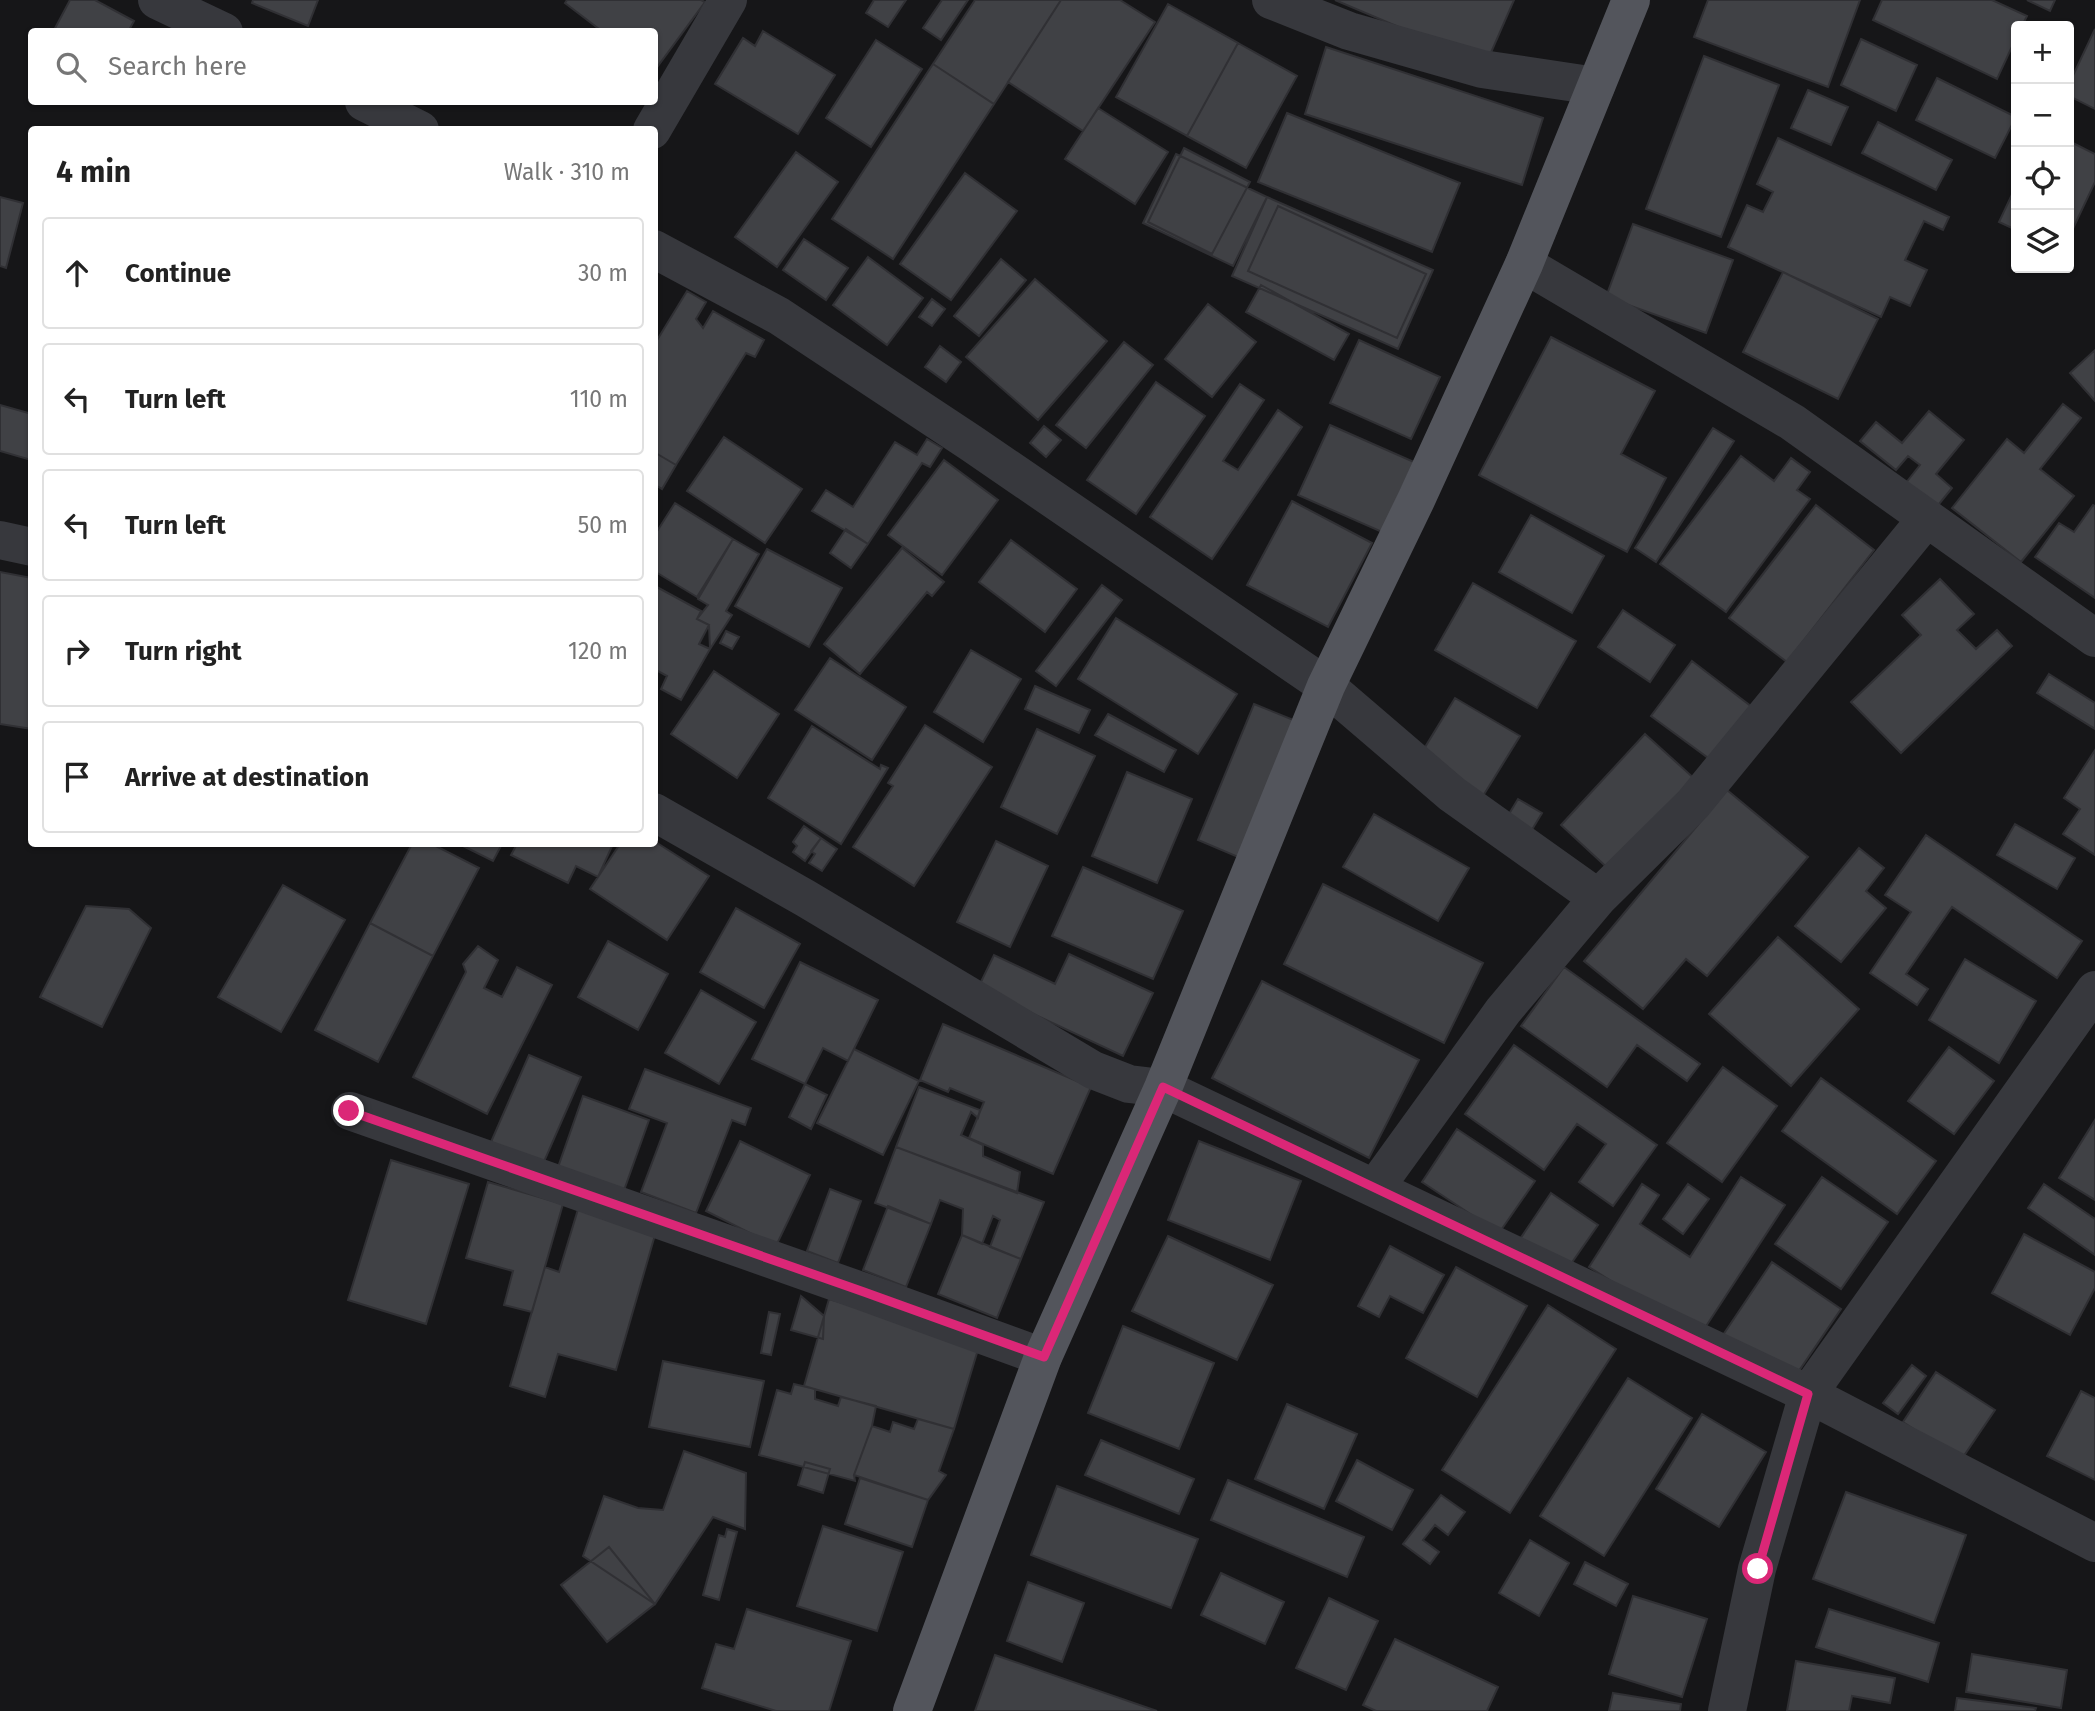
<!DOCTYPE html>
<html lang="en">
<head>
<meta charset="utf-8">
<style>
  :root { --surface:#fff; --page:#f2f2f2; --text:#222; --muted:#767676; --line:#e0e0e0 }
  body { margin:0; font-family:"Fira Sans",sans-serif; background:var(--page); color:var(--text) }
  .controls { position:absolute; right:21px; top:21px; display:grid; overflow:hidden; border-radius:7px; box-shadow:0 2px 5px #0004 }
  .controls button { width:63px; height:63px; display:grid; place-items:center; padding:0; border:0; border-bottom:2px solid var(--line); background:var(--surface); color:var(--text); font:35px sans-serif }
  .stop { position:absolute; width:21px; height:21px; margin:-16px; border:5px solid #db2777; border-radius:50%; background:#fff }
  .stop.end { background:#db2777; border-color:#fff; box-shadow:0 2px 7px #0008 }
  .list { margin:0; padding:0; list-style:none }
  h2 { display:flex; justify-content:space-between; align-items:center; height:91px; margin:0; padding:0 28px; font-size:30px }
  h2 small { font-size:23px; font-weight:400; color:var(--muted) }
  .list li { display:grid; grid-template-columns:46px 1fr auto; gap:21px; align-items:center; box-sizing:border-box; height:112px; margin:0 14px 14px; padding:0 14px; border:2px solid var(--line); border-radius:7px }
  .list b { display:block; font-size:26px; white-space:nowrap }
  .list em { font-size:23px; font-style:normal; color:var(--muted) }
  .icon { flex:none; width:38px; height:38px; fill:none; stroke:currentColor; stroke-width:2; stroke-linecap:round; stroke-linejoin:round }
  .map { position:relative; flex:none; width:2095px; height:1711px; overflow:hidden }
  .search { position:absolute; background:var(--surface); box-shadow:0 2px 5px #0004; left:28px; top:28px; width:630px; height:77px; display:flex; align-items:center; gap:18px; box-sizing:border-box; padding:0 24px; border-radius:7px; color:var(--muted); font-size:26px }
  .panel { position:absolute; background:var(--surface); box-shadow:0 2px 5px #0004; left:28px; top:126px; width:630px; height:721px; border-radius:7px }
  .map>svg:first-child { display:block }
  .building { fill:#404145; stroke:#303034; stroke-width:2 }
  .lines { fill:none; stroke-linecap:round; stroke-linejoin:round }
  .minor { stroke:#37383d; stroke-width:38 }
  .major { stroke:#53555c; stroke-width:38 }
  .route { stroke:#db2777; stroke-width:9 }
</style>
</head>
<body>
<div class="map">
<svg width="2095" height="1711" viewBox="0 0 2095 1711">
  <rect width="100%" height="100%" fill="#161618"/>
  <path class="building" d="M70,0h25l39,21 -6,11h-75z
    M253,0h65l-10,26 -56,-23z
    M567,0h134l4,2 -50,68 -1,-38h-51l-38,-29z
    M874,0h32l-18,27 -22,-14z
    M942,0h26l-27,40 -18,-12z
    M975,0h86l-67,104 -61,-40z
    M1061,0h59l35,22 -72,109 -75,-49z
    M1335,0h179l-28,64z
    M1708,0h152l-32,87 -134,-50z
    M1882,0h110l35,16 -5,10h-6v12l-19,41 -124,-59z
    M2027,0h28l-5,11z
    M1168,4l70,39 -51,93 -71,-39z
    M2095,29v80l-26,-13v-12z
    M763,31l72,44 -37,59 -83,-50 28,-46 12,8z
    M1861,39l56,26 -21,46 -55,-26z
    M876,40l46,29 -51,78 -45,-29z
    M1238,43l59,33 -51,92 -59,-32z
    M1326,47l217,71 -21,67 -217,-71z
    M1704,56l75,29 -58,152 -75,-28z
    M933,64l61,40 -101,155 -61,-40z
    M1937,78l79,39 -21,41 -79,-38z
    M1808,90l40,17 -17,38 -40,-17z
    M1098,108l70,44 -33,52 -70,-45z
    M1287,113l173,70 -28,69 -174,-70z
    M1878,122l74,38 -16,30 -74,-37z
    M1778,138l171,79 -6,13 -19,-9 -19,39 22,10 -17,36 -20,-9 -9,20 -153,-70 19,-42 16,7 10,-20 -16,-8z
    M2069,141l26,13v28l-26,55z
    M1184,148l66,34 -38,72 -64,-32z
    M796,152l42,30 -61,85 -42,-30z
    M1176,154l91,43 -34,69 -90,-43z
    M965,173l52,38 -66,89 -51,-36z
    M2016,186v44l-17,-8z
    M0,197l23,6 -17,65 -6,-2z
    M1267,197l166,73 -35,79 -166,-73z
    M1278,206l148,68 -29,64 -149,-67z
    M1633,224l100,36 -27,73 -100,-36z
    M804,239l44,29 -22,32 -43,-30z
    M868,257l55,41 -36,47 -54,-40z
    M1001,259l25,21 -47,56 -25,-20z
    M1783,272l95,47 -40,80 -95,-47z
    M1035,279l72,62 -69,79 -72,-63z
    M1261,285l88,49 -15,26 -88,-48z
    M687,291l19,11 -10,17 7,9 10,-17 51,29 -9,17 -9,-4 -70,112 -22,-13v-107z
    M932,299l13,10 -13,17 -13,-9z
    M1208,304l48,38 -44,55 -47,-38z
    M1551,337l104,54 -34,63 45,24 -39,74 -148,-77z
    M1359,340l81,37 -29,62 -81,-36z
    M1124,342l29,23 -67,83 -30,-23z
    M940,346l21,16 -15,20 -21,-15z
    M2095,350v51l-25,-28z
    M1156,382l49,34 -69,98 -49,-34z
    M1240,384l24,16 -41,61 15,9 40,-60 24,17 -90,132 -62,-42z
    M2063,404l18,14 -41,51 34,27 -53,66 -69,-54 55,-69 17,14z
    M0,405l32,9 -1,46 -31,-9z
    M1929,411l35,29 -28,34 16,14 -17,21 -30,-25 15,-19 -12,-9 -12,14 -36,-29 16,-19 26,21z
    M1330,425l84,37 -32,70 -84,-37z
    M1044,426l17,14 -15,17 -16,-14z
    M1713,428l21,13 -78,121 -21,-14z
    M724,437l78,52 -37,54 -78,-52z
    M927,439l15,9 -12,19 -8,-4 -54,81 -56,-33 14,-21 27,17 42,-65 22,13z
    M654,452l22,13 -14,24 -8,-5z
    M1741,456l33,25 17,-23 19,14 -13,18 13,9 -84,113 -66,-48z
    M944,460l54,40 -56,75 -54,-40z
    M1292,501l80,42 -44,84 -81,-42z
    M675,503l58,36 -36,58 -43,-26v-35z
    M1816,505l58,45 -87,112 -58,-44z
    M2093,505l2,1v92l-60,-41 24,-34 15,9z
    M1531,515l73,41 -32,57 -73,-41z
    M846,529l22,15 -17,24 -21,-15z
    M733,539l26,15 -33,57 6,4 -22,34 -1,-24 -12,-6 11,-14 -10,-6z
    M1011,540l66,49 -32,43 -66,-50z
    M902,548l42,34 -12,14 -5,-4 -67,82 -36,-30z
    M767,549l75,39 -33,59 -74,-41z
    M0,572l32,6v151l-32,-5z
    M1940,579l34,35 -17,16 19,19 21,-19 15,16 -111,107 -50,-51 70,-67 -19,-20z
    M1473,583l103,58 -39,67 -102,-58z
    M1102,585l20,15 -66,86 -20,-15z
    M655,586l46,25 -4,8 12,6 -10,19 11,5 -29,51 -20,-11 6,-13 -13,-7z
    M1623,610l52,35 -25,37 -52,-35z
    M1116,618l121,76 -39,60 -120,-75z
    M726,631l13,6 -7,12 -12,-6z
    M971,650l50,29 -38,63 -49,-30z
    M830,658l76,49 -34,53 -77,-50z
    M1692,661l60,46 -41,53 -60,-44z
    M714,671l65,43 -42,64 -66,-44z
    M2049,674l46,29v26l-58,-36z
    M1035,686l55,24 -11,23 -54,-24z
    M1455,698l65,38 -37,60 -64,-39z
    M1254,704l42,17 -58,136 -40,-17z
    M1108,714l68,36 -12,22 -69,-37z
    M925,725l67,42 -78,119 -61,-39 40,-61 -5,-3z
    M812,726l68,43 1,-4 7,3 -47,76 -73,-46z
    M1037,729l58,27 -38,78 -56,-27z
    M1645,734l52,47 -84,92 -52,-48z
    M2095,750v105l-32,-21 17,-25 -16,-11z
    M1127,772l65,27 -35,84 -65,-27z
    M1727,790l81,67 -101,119 -21,-17 -43,50 -59,-48z
    M1518,799l24,14 -12,20 -24,-14z
    M1374,814l95,54 -31,53 -95,-54z
    M2015,824l60,34 -18,31 -60,-34z
    M804,826l17,12 -16,23 -12,-9 4,-6 -4,-4z
    M1926,835l156,106 -25,37 -105,-71 -46,67 22,15 -11,16 -47,-32 41,-61 -26,-17z
    M821,838l16,11 -15,22 -13,-8 6,-9 -4,-3z
    M654,841l55,35 -42,64 -77,-51 30,-45h34z
    M996,841l52,25 -38,81 -53,-25z
    M412,844h20l47,24 -46,88 -63,-33z
    M459,844h43l-9,17z
    M517,844h96l-15,33 -22,-11 -8,17 -57,-28z
    M1859,848l25,20 -18,23 20,17 -45,54 -46,-36z
    M1083,867l100,44 -30,68 -101,-43z
    M1323,884l160,79 -39,80 -160,-79z
    M283,885l62,35 -64,112 -63,-35z
    M86,906l43,3 22,19 -49,99 -62,-30z
    M736,908l64,36 -36,64 -64,-36z
    M370,923l63,33 -55,106 -63,-32z
    M1778,937l81,72 -68,77 -82,-72z
    M608,941l60,33 -30,56 -60,-33z
    M478,946l20,14 -14,28 18,9 15,-30 35,18 -65,129 -74,-37 53,-105 -3,-8z
    M1069,954l84,39 -30,63 -145,-68 16,-33 61,29z
    M1965,959l71,42 -37,62 -70,-43z
    M800,962l78,38 -30,61 -25,-13 -18,36 -53,-25z
    M1564,967l136,97 -13,17 -50,-36 -30,42 -86,-61z
    M1262,981l157,79 -50,98 -157,-80z
    M701,990l55,32 -37,62 -54,-31z
    M943,1024l148,63 -38,87 -84,-36 15,-36 -34,-14 -2,4 -28,-12z
    M1514,1045l143,100 -44,61 -34,-24 27,-38 -29,-20 -33,46 -79,-56z
    M1949,1047l45,34 -40,53 -46,-33z
    M854,1049l65,32 -36,74 -66,-32z
    M529,1055l52,22 -38,87 -52,-22z
    M1723,1067l54,39 -55,76 -55,-39z
    M645,1069l106,39 -6,17 -13,-5 -36,93 -55,-21 26,-69 -38,-14z
    M1821,1078l115,83 -39,53 -115,-83z
    M805,1084l22,11 -16,34 -22,-12z
    M919,1087l61,23 -2,8 -7,-6 -10,23 22,10v11l37,16 -3,21 -121,-46z
    M583,1096l66,24 -27,76 -66,-23z
    M2095,1120v80l-36,-22z
    M1457,1129l78,52 -36,52 -77,-51z
    M740,1141l70,34 -34,71 -70,-35z
    M1199,1141l102,40 -31,79 -102,-40z
    M896,1147l148,55 -23,57 -31,-12 10,-27 -7,-4 -11,28 -20,-9 1,-26 -23,-9 -9,24 -56,-21z
    M391,1160l78,24 -43,140 -78,-24z
    M1741,1177l44,28 -86,132 -110,-70 53,-83 17,11 -19,29 50,33z
    M1822,1177l66,45 -47,67 -66,-45z
    M488,1182l75,22 -31,108 -28,-7 9,-34 -47,-13z
    M1688,1184l21,15 -26,35 -20,-15z
    M2044,1184l51,35v36l-67,-47z
    M830,1189l31,12 -23,62 -31,-12z
    M1551,1193l47,32 -32,46 -46,-32z
    M579,1206l78,22 -41,142 -58,-16 -13,43 -35,-11 35,-119 14,5z
    M888,1206l43,18 -25,63 -43,-17z
    M2024,1234l71,38v16l-25,47 -78,-42z
    M962,1235l59,24 -24,59 -59,-24z
    M1168,1236l105,49 -36,75 -105,-49z
    M1390,1246l54,29 -21,38 -33,-17 -11,21 -21,-11z
    M1772,1262l69,47 -49,72 -69,-46z
    M1456,1267l71,39 -50,91 -71,-39z
    M801,1296l23,20 -1,23 -32,-9z
    M829,1299l151,44 -26,86 -150,-43z
    M1548,1305l68,44 -106,164 -68,-43z
    M769,1312l11,2 -9,41 -10,-2z
    M1123,1326l91,37 -35,86 -91,-36z
    M663,1361l101,20 -14,66 -101,-20z
    M1912,1365l14,11 -28,38 -15,-11z
    M1936,1372l59,38 -34,50 -58,-38z
    M1628,1378l64,40 -88,138 -64,-40z
    M794,1384l21,5v10l23,7 3,-9 35,9 -4,20 -18,49 1,6 -96,-26 18,-65 14,4z
    M2081,1391l14,7v82l-48,-24z
    M1287,1404l70,30 -33,75 -69,-30z
    M1702,1414l64,38 -47,75 -63,-38z
    M918,1419l36,10 -15,42 7,4 -18,25 -74,-25 18,-49 18,6 3,-10 21,7z
    M1101,1440l93,39 -15,35 -94,-39z
    M684,1451l62,22 -1,56 -32,-12 -58,87 -72,-48 21,-60 34,12 25,2z
    M1357,1460l56,30 -21,40 -56,-29z
    M805,1462l25,7 -7,24 -25,-8z
    M860,1478l68,22 -16,47 -67,-23z
    M1228,1480l136,57 -17,40 -136,-57z
    M1057,1486l141,53 -27,69 -140,-53z
    M1846,1492l120,43 -32,88 -121,-44z
    M1441,1495l24,17 -17,23 -13,-10 -12,15 16,12 -9,12 -27,-20z
    M823,1526l80,26 -26,79 -80,-25z
    M727,1529l10,3 -18,68 -16,-5 16,-60 6,2z
    M1530,1540l39,23 -30,53 -40,-23z
    M609,1547l46,57 -48,38 -46,-57z
    M1585,1562l43,22 -12,22 -42,-22z
    M1221,1573l63,29 -19,42 -64,-29z
    M1028,1582l56,21 -22,59 -55,-21z
    M1633,1596l74,23 -25,78 -73,-23z
    M1329,1598l49,23 -32,69 -50,-22z
    M747,1609l104,32 -22,70h-53l-74,-23 14,-44 18,5z
    M1829,1609l110,34 -11,39 -112,-35z
    M1395,1639l103,48 -11,24h-111l-13,-6z
    M1972,1654l95,16 -6,38 -95,-16z
    M995,1655l162,56h-182z
    M1796,1661l99,17 -5,25 -38,-7 -3,15h-62z
    M1613,1693l68,11 -1,7h-71z
    M1957,1698l79,10 -1,3h-80z"/>
  <g class="lines">
    <path class="minor" d="M157,0l67,32
      M1271,0l78,31 133,38 114,17
      M364,102l56,28
      M652,130l76,-130
      M654,249l125,67 192,127 355,243 126,108 146,104
      M1524,264l268,158 303,216
      M0,540l32,7
      M654,812l151,86 288,172 36,14 34,4 645,306 287,-404
      M350,1111l514,181 179,65
      M1375,1188l128,-177 95,-113 95,-94 234,-286
      M1727,1711l30,-142 51,-175 287,149"/>
    <path class="major" d="M912,1711l131,-354 120,-269 163,-402 90,-186 108,-236 107,-264"/>
  </g>
  <g class="lines">
    <path class="route" d="M349,1111l515,181 180,65 119,-270 645,307 -50,175"/>
  </g>
</svg>
<div class="controls">
<button>+</button>
<button>−</button>
<button><svg class="icon" aria-label="locate" viewBox="0 0 24 24"><circle cx="12" cy="12" r="6"/><path d="M12 2v4M12 18v4M2 12h4M18 12h4"/></svg></button>
<button><svg class="icon" aria-label="layers" viewBox="0 0 24 24"><path d="M12 4l9 5-9 5-9-5zM3 14l9 5 9-5"/></svg></button>
</div>
<div class="stop" style="left:1758px;top:1569px"></div>
<div class="stop end" style="left:349px;top:1111px"></div>
<div class="search"><svg class="icon" aria-label="search" viewBox="0 0 24 24"><circle cx="10" cy="10" r="6"/><path d="M15 15l6 6"/></svg>Search here</div>
<section class="panel">
<h2>4 min<small>Walk · 310 m</small></h2>
<ul class="list">
<li><svg class="icon" aria-label="ahead" viewBox="0 0 24 24"><path d="M12 20V5M6 11l6-6 6 6"/></svg><div><b>Continue</b></div><em>30 m</em></li>
<li><svg class="icon" aria-label="left" viewBox="0 0 24 24"><path d="M17 20v-9H6M10 6l-5 5 5 5"/></svg><div><b>Turn left</b></div><em>110 m</em></li>
<li><svg class="icon" aria-label="left" viewBox="0 0 24 24"><path d="M17 20v-9H6M10 6l-5 5 5 5"/></svg><div><b>Turn left</b></div><em>50 m</em></li>
<li><svg class="icon" aria-label="right" viewBox="0 0 24 24"><path d="M7 20v-9h11M14 6l5 5-5 5"/></svg><div><b>Turn right</b></div><em>120 m</em></li>
<li><svg class="icon" aria-label="arrive" viewBox="0 0 24 24"><path d="M6 21V4h12l-3 4 3 4H6"/></svg><div><b>Arrive at destination</b></div></li>
</ul>
</section>
</div>
</body>
</html>
